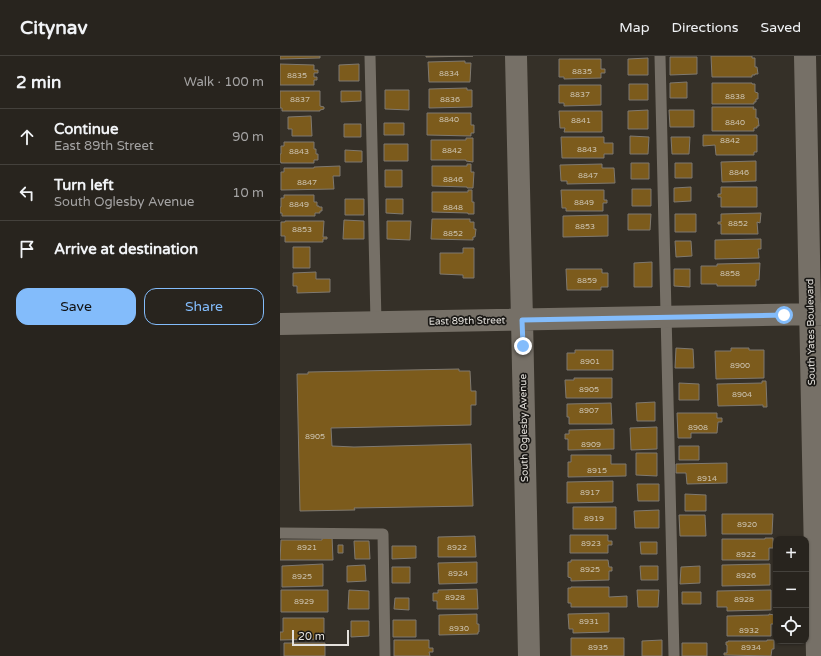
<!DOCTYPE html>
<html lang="en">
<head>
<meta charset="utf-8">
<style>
  :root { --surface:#28241e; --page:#34302b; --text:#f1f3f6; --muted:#a5a4a4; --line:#44413c; --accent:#83bcfb }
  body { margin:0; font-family:"Varela Round",sans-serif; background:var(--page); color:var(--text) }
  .controls { position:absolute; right:12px; bottom:12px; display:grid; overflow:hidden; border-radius:8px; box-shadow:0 1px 3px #0004 }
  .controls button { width:36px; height:36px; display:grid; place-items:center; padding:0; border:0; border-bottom:1px solid var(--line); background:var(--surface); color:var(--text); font:20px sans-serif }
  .scale { position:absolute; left:12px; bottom:10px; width:57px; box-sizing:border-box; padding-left:4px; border:2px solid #e4e1dc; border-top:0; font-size:11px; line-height:14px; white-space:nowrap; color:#e4e1dc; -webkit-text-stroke:3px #1a1815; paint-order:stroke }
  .stop { position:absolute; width:12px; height:12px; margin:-9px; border:3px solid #83bcfb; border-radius:50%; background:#fff }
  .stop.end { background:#83bcfb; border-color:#fff; box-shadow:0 1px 4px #0008 }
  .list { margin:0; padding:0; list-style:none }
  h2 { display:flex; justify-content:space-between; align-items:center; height:52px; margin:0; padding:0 16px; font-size:17px }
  h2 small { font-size:13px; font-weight:400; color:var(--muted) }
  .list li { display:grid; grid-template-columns:26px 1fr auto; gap:12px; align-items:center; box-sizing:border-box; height:56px; padding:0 16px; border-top:1px solid var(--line) }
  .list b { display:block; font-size:15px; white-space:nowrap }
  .list p { margin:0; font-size:13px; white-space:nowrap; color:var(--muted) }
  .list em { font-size:13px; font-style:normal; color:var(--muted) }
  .actions { display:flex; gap:8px; padding:12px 16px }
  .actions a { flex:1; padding:9px 0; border:1px solid var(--accent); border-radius:12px; text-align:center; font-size:14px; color:var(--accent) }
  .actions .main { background:var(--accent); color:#111 }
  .icon { flex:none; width:22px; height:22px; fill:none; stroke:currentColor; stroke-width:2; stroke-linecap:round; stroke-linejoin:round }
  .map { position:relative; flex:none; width:541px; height:600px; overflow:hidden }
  header { display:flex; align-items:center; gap:24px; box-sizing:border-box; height:56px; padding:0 20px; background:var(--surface); border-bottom:1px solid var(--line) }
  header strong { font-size:19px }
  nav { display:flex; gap:22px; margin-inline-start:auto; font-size:14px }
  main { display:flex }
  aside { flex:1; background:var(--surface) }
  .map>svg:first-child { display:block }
  .building { fill:#7c5b1c; stroke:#7f7970 }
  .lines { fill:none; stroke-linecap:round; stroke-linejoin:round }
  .lane { stroke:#767067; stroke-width:11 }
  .street { stroke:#767067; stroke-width:22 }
  .route { stroke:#83bcfb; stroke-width:5 }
  .labels { text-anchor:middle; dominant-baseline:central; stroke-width:3.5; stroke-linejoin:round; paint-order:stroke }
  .number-label { font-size:8px; fill:#cac0ac }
  .street-label { font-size:10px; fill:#e4e1dc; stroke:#1a1815 }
</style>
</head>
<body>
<header>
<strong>Citynav</strong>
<nav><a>Map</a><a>Directions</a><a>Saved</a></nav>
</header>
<main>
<aside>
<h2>2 min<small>Walk · 100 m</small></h2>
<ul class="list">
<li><svg class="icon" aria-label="ahead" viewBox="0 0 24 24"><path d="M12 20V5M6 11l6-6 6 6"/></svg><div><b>Continue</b><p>East 89th Street</p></div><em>90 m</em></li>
<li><svg class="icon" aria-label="left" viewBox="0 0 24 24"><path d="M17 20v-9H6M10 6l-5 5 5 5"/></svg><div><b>Turn left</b><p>South Oglesby Avenue</p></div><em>10 m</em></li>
<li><svg class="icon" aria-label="arrive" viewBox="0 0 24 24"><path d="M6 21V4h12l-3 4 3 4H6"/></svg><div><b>Arrive at destination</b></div></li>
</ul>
<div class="actions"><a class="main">Save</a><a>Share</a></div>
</aside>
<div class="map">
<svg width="541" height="600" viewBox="0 0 541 600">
  <rect width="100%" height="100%" fill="#353028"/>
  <path class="building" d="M0,0h40v2l-40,1z
    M146,0h47l-47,1z
    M431,0h41v2h3v9h2l1,7h-3v1h-3v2h-40z
    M390,1h27v17l-27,1z
    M368,2v17h-20v-16z
    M279,3h42v10h4v4h-4v5l-37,1v-2h-5z
    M185,5v2h6l-1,19h-41l-1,-20z
    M0,8l34,1v5h4v3h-4v4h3v3h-3v5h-34z
    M79,8v17h-20v-16z
    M407,26v16h-17v-15z
    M432,27h40v1h3v8l3,1v6h-2v3h-2v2h-42z
    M349,28h19v16h-19z
    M279,29h42v20l-37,1v-3h-5z
    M187,32v2h5v17l-43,1v-19z
    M105,34h24v20l-24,-1z
    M0,35h40v15l4,1v2l-4,1v1h-38v-3h-2z
    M61,35h20v10l-20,1z
    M432,51h42l-1,2h3v9h2l1,8h-2v2h-3v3h-42z
    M368,54v19h-20v-18z
    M389,54h25v17h-24z
    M279,55h43v21h-38l1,-4h-5z
    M147,57h44v12h3v8h-3v3l-44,-1z
    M31,60l1,20h-20v-7h-4v-12z
    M104,67h20v12h-20z
    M64,68h17v13h-17z
    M423,79h54v17h-3v3h-38l-1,-10 -12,1z
    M350,80l19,1 -1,17h-18z
    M281,81h43v6h9v11h-9v4h-42z
    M391,81h19l-1,17h-17z
    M186,82h7v24l-7,-1v-1h-35v-20h35z
    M4,86h30v7h2v5h2v6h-4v3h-33v-1h-1v-8h1v-8h3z
    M104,88h24v17h-24z
    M65,94l17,1v11h-17z
    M476,105v20l-34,1 -1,-20z
    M351,107h18v16h-18z
    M395,107h17v15h-17z
    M187,108h4v8h3l-1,16h-6v-1l-35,-1v-20h35z
    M322,108v4h12l1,15 -48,1v-3h-6l-1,-16z
    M60,110v10h-7l1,13 -53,1v-18h3v-4h30v-1z
    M105,114h17v17h-17z
    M411,131v14l-17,1v-14z
    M441,131h36v20h-36v-10h-3v-3h3z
    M352,133h19v17h-19z
    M188,134h4v12h2v12h-6v-1l-36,-1v-20h36z
    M281,134h43v10h3v3h-4v8h-37v-3h-4z
    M4,139h30v7h3v4h2v1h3v4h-2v2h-5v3h-33v-3h-2v-6h1v-9h3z
    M65,143h19v16h-19z
    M106,143h17v15l-17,-1z
    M481,157l-1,10 -3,-1 1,12h-37v-10h-3v-2h3v-8z
    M348,158h23l-1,16h-22z
    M395,158h21v18h-21z
    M328,159v21l-45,1v-21z
    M152,163h38v3h4v7h2l-1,8h-2v3l-42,-1z
    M64,164l20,1v18h-21z
    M5,165h39l-1,16h4v2h-4v3h-38v-6h-4v-14h4z
    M107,165h24l-1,19 -23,-1z
    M481,183v10h-3l1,9 -44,1v-19z
    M395,185h16l1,15 -16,1z
    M13,191h17v21h-17z
    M183,192h11v30h-11v-3l-23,-1v-21h23z
    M372,206v25h-18v-24z
    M480,207l-1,17h-3v6h-39v-2h-16v-18h16v-2z
    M286,213h36v4h6v14h-7v3h-34z
    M394,213h16v18l-16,-1z
    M36,216v7h14v13l-33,1v-7h-4v-13z
    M396,292l17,1 1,19h-19z
    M451,292h18v2h15v28l-48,1 -1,-28h16z
    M295,294h38v20h-46v-17h8z
    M179,313v2h11l1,20h5v14h-5v20l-140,3 1,18 22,1 117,-3 2,62 -119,2 1,2 -55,1 -3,-137h11v-2z
    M294,322h38v20h-46l-1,-18h9z
    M482,325h4l1,26h-4v-2l-45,1 -1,-22 45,-1z
    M399,327l20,1v16h-20z
    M375,346v19h-18l-1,-18z
    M331,347l1,21h-43v-7h-2v-13z
    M397,357h40v5h5v4h-4l-1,11h-26v5h-13z
    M377,371v22l-26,1 -1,-22z
    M334,373v20l-46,1v-11h-3v-5h4v-4z
    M399,390h20v14h-20z
    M356,397h21v23l-21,-1z
    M291,399h40v9h15v12l-58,1v-15h3z
    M447,407v20l-40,1 -1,-11h-10v-9z
    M333,425v21l-46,1v-21z
    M357,428h22v17h-21z
    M405,438l21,1v16h-21z
    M293,451h43v22h-43z
    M379,454v18h-24l-1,-17z
    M442,458h51l-1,20h-50z
    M399,459h26l1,21h-26z
    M290,479h38v6h4v4h-4v8h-38z
    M42,480h10l1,24h-53l1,-20h41z
    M195,480l1,21h-38v-20z
    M485,482h8v10h-4v12h-47v-21h43z
    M74,485h15l1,18h-15z
    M360,486h17v12h-16z
    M58,489h5v8h-5z
    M112,490h24v12l-24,1z
    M291,504h37l1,7h3v4h-3v9l-38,1v-3l-3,-1v-15h3z
    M197,506v21l-38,1 -1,-21z
    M43,508v22l-41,1v-21z
    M490,508v21l-48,1v-21z
    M85,509l1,16 -19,1v-16z
    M360,510h18v14h-17z
    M420,510v17l-20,1 1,-17z
    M112,511h18v16h-18z
    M291,531h38v10l18,-1v11h-56v-4h-3v-15h3z
    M197,533l1,20h-41v-8h-4v-8h5v-3z
    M1,534h47v22h-47z
    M69,534l20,1v18h-21z
    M357,534h22l-1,17h-20z
    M491,534v20l-44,1v-4h-10v-16z
    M402,536h19v12h-19z
    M115,542h14v12l-15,-1z
    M329,557v19l-36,1v-4h-4l-1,-15z
    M197,558v10h2v8h-1v2l-39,1v-20z
    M489,558l5,1v9h-3v12h-44v-20l42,-1z
    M3,562h41v21l-44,1v-8h3z
    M113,564h23v17h-23z
    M71,565h18v15l-18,1z
    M291,582h53v18h-53z
    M114,584h35v8h4v4h-4l1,4h-36z
    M382,584v16h-20v-15z
    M487,584h7v9h-2l-1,7 -47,-1v-2h3v-8h-1v-3h2v-1h39z
    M4,587h41v13h-41z
    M402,587h25v13h-25z"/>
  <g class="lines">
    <path class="lane" d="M90,0l6,266
      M380,0l14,600
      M0,477l103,1 2,122"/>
    <path class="street" d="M236,0l6,264 7,336
      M525,0l12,600
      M0,268l541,-10"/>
  </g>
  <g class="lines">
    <path class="route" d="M243,290l-1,-26 262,-5"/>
  </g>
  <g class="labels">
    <g class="number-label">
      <text x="302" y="15">8835</text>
      <text x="169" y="17">8834</text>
      <text x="17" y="19">8835</text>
      <text x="300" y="38">8837</text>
      <text x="455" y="40">8838</text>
      <text x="20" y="43">8837</text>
      <text x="170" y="43">8836</text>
      <text x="169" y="63">8840</text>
      <text x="301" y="64">8841</text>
      <text x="455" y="66">8840</text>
      <text x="450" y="84">8842</text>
      <text x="307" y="93">8843</text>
      <text x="172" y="94">8842</text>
      <text x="19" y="95">8843</text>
      <text x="459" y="116">8846</text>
      <text x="308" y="119">8847</text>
      <text x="173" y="123">8846</text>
      <text x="27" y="126">8847</text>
      <text x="304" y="146">8849</text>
      <text x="19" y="148">8849</text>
      <text x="173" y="151">8848</text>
      <text x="458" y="167">8852</text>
      <text x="305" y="170">8853</text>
      <text x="22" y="173">8853</text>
      <text x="173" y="177">8852</text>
      <text x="450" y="217">8858</text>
      <text x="307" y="224">8859</text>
      <text x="310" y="305">8901</text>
      <text x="460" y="309">8900</text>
      <text x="309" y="333">8905</text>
      <text x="462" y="338">8904</text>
      <text x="309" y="354">8907</text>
      <text x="418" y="371">8908</text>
      <text x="35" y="380">8905</text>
      <text x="311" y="388">8909</text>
      <text x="317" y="414">8915</text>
      <text x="427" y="422">8914</text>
      <text x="310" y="436">8917</text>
      <text x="314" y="462">8919</text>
      <text x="467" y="468">8920</text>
      <text x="311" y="487">8923</text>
      <text x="27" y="491">8921</text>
      <text x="177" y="491">8922</text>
      <text x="466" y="498">8922</text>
      <text x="310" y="513">8925</text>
      <text x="178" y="517">8924</text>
      <text x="466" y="519">8926</text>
      <text x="22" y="520">8925</text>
      <text x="175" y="541">8928</text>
      <text x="464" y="543">8928</text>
      <text x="24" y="545">8929</text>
      <text x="309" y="565">8931</text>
      <text x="179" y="572">8930</text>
      <text x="469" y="574">8932</text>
      <text x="318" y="591">8935</text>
      <text x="471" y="591">8934</text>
    </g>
    <g class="street-label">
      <text transform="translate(187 265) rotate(-1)">East 89th Street</text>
      <text transform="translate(531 276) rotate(-91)">South Yates Boulevard</text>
      <text transform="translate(244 372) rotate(-91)">South Oglesby Avenue</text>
    </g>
  </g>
</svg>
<div class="controls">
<button>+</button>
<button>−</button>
<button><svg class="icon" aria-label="locate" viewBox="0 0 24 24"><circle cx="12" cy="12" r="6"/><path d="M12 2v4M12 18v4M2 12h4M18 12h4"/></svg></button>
</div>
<div class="scale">20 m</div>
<div class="stop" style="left:504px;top:259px"></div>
<div class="stop end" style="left:243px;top:290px"></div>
</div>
</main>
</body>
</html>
